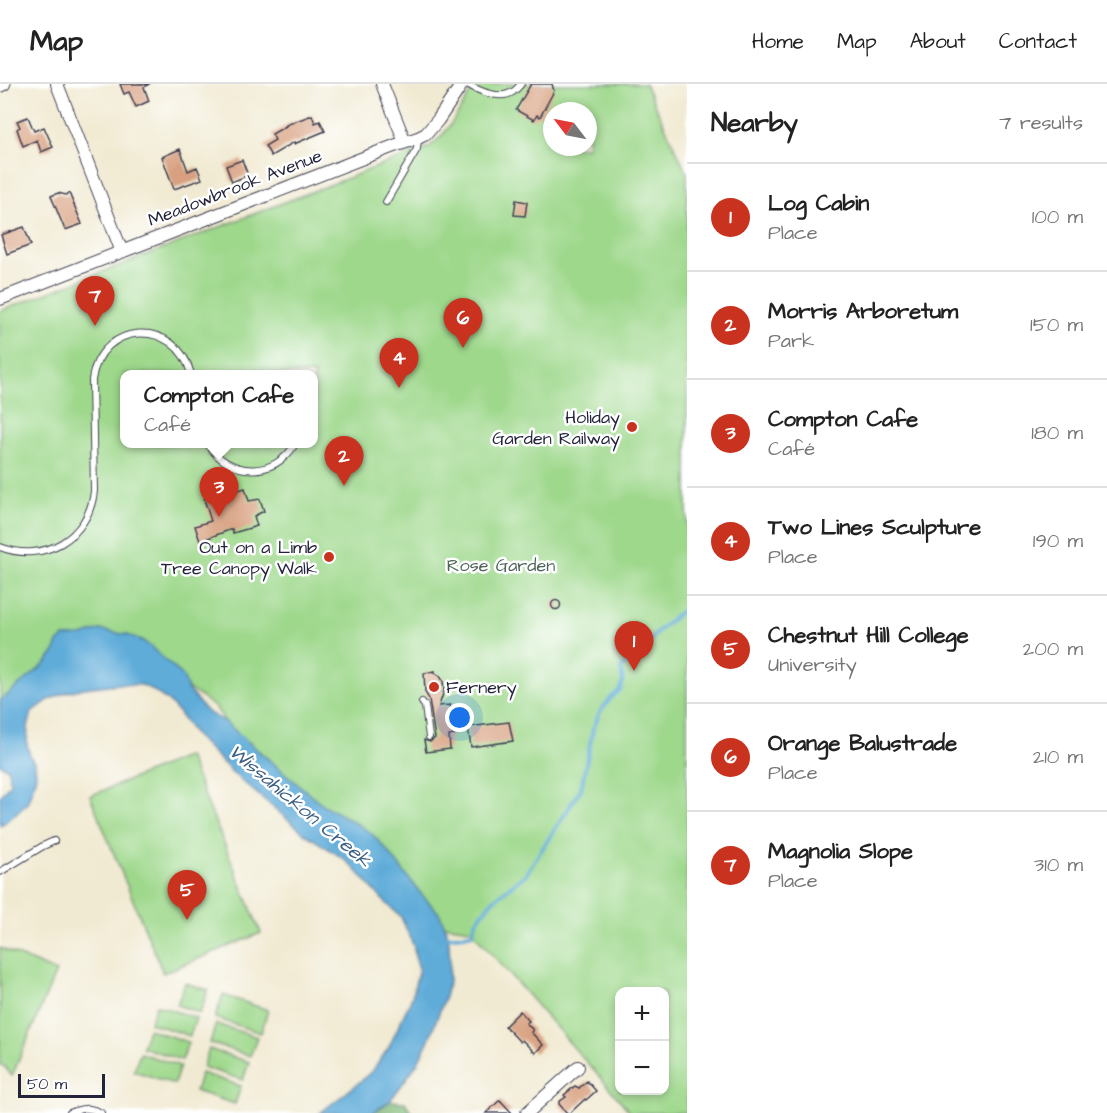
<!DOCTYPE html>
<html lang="en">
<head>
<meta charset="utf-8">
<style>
  :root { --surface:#fff; --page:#f2f2f2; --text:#222; --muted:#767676; --line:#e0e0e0; --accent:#c8321e }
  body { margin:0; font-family:"Architects Daughter",sans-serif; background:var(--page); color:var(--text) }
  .controls { position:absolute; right:18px; bottom:18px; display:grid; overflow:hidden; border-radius:12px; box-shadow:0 3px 9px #0003 }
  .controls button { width:54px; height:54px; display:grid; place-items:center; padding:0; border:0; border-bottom:2px solid var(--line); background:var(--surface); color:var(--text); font:30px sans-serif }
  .compass { position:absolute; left:543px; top:18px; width:54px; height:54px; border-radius:50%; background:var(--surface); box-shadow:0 3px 9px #0003; rotate:302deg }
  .scale { position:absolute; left:18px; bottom:15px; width:87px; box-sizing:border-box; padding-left:6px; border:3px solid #22223b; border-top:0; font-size:16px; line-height:21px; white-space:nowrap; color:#22223b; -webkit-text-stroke:4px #fff; paint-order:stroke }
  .you { position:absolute; left:460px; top:634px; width:21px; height:21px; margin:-15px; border:4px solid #fff; border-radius:50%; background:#1a73e8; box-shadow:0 0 0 9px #1a73e833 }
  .badge { display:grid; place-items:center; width:39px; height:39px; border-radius:50%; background:var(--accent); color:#fff; font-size:20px; font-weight:700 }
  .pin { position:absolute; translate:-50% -50px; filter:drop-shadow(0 2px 3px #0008) }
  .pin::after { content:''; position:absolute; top:32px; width:21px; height:18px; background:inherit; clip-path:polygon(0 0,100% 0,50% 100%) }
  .popup { position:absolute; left:120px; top:286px; width:198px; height:78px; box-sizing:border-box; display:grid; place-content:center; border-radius:12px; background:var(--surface); filter:drop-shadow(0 2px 4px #0005); font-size:20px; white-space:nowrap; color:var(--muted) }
  .popup b { font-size:22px; color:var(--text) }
  .popup::after { content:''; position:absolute; left:50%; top:100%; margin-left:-12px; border:12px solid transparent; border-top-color:var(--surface) }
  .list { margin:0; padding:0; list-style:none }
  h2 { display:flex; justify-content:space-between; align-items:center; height:78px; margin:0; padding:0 24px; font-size:26px }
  h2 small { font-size:20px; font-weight:400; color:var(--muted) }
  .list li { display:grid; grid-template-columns:39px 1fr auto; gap:18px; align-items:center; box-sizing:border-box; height:108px; padding:0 24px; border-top:2px solid var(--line) }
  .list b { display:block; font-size:22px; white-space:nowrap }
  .list p { margin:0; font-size:20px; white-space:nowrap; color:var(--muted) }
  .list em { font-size:20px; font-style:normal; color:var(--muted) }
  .map { position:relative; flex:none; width:687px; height:1029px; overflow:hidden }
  header { display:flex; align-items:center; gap:36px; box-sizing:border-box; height:84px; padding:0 30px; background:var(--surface); border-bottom:2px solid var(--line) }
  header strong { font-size:28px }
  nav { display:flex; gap:33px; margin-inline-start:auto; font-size:21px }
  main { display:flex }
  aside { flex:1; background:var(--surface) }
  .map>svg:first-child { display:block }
  .green { fill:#9ed88b; stroke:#607d63; stroke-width:1.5; fill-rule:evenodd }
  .forest { fill:#7eb877; stroke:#506d59; stroke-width:1.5 }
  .water { fill:#5facd9; stroke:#40678a; stroke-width:1.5 }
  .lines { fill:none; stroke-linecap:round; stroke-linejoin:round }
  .stream { stroke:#5facd9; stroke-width:4 }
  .building { fill:#d8a080 }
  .lane-casing { stroke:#414052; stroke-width:8 }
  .street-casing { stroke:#414052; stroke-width:14 }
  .lane { stroke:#fff; stroke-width:6 }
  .street { stroke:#fff; stroke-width:12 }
  .poi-dot { fill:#c8321e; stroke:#fff; stroke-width:2 }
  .labels { text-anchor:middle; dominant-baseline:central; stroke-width:5; stroke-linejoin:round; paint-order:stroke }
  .street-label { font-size:18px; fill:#22223b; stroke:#fff }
  .poi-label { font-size:18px; fill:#22223b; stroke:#fff; text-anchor:end }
  .park-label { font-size:18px; fill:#4d6257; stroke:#fff }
  .water-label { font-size:20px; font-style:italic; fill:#3d6082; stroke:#fff }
</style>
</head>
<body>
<header>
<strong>Map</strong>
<nav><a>Home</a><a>Map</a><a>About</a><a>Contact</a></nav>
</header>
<main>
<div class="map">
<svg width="687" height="1029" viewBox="0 0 687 1029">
  <rect width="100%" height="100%" fill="#fff"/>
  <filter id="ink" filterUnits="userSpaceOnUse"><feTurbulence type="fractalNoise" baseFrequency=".0167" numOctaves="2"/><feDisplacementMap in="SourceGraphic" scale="12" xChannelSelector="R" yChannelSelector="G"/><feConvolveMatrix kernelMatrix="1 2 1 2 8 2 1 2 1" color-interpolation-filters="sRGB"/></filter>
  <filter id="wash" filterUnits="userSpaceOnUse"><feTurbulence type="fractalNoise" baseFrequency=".008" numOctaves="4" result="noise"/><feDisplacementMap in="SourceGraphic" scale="24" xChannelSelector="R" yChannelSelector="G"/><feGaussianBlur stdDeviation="1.35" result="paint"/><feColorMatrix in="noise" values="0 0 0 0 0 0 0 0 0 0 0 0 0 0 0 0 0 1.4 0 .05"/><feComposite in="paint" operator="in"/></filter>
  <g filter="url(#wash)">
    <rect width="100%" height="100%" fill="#f1ead2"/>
    <path class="green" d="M476,0h169l42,89v940h-56l-161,-184 -27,-4 -181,-148 -46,-69 -58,-41 -158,42v-398l429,-164c21,-15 33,-42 47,-63zM552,27h36v36h-36zM124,290h190v70h-190zM620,908h44v98h-44z
      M188,672l73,177 -98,40 -73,-177z
      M0,864l56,24 -44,104 -7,-9 -5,-3z
      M185,899l23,7 -8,23 -23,-8z
      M223,911l45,15 -7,23 -46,-15z
      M156,921l40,13 -6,18 -40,-13z
      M216,940l41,13 -7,19 -40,-13z
      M148,945l40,13 -6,18 -40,-13z
      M209,965l40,13 -6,18 -40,-13z
      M140,969l40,13 -6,18 -40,-13z
      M201,989l40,13 -6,18 -40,-13z"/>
    <path class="forest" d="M390,1017l15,1 7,11h-40z"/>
    <path class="water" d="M100,546l28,5 15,6 8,6 32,29 5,14 19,22 17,9 70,60 31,25 34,19 13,9 14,15 36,46 17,18 7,16 3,13 1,21 -1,18 -4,16 -17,45 -11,22 -27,37 -18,12h-52l36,-28 18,-16 15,-22 23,-50 7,-29 -4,-11 -1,-10 -13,-30 -18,-17 -29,-32 -11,-10 -38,-24 -69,-58 -42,-42 -16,-22 -9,-10 -18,-13 -9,-4 -24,-1 -34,4 -20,5 -15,7 -17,12 -4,15 -1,17 3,12 5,8 1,11 -4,15 -5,13 -14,13 -13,10v-30l10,-13 -2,-14 -8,-5v-63l45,-37 9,-11 4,-10 6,-6 18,-1z"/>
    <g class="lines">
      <path class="stream" d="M445,853l27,-3 4,-12 15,-20 35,-28 55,-85 12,-60 7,-17 11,-14 9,-8 3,-8 -2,-14 8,-8 7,-3 7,-5 14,-20 30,-26"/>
    </g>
    <g id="blocks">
      <path class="building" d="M120,0h29l-5,3 5,14 -13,6 -7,-15 -5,2z
        M531,0h21l2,7 -14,26 -3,-2 -3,5 -18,-10z
        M312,31l3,8 5,-2 5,10 -31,13v-2l-23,14 -6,-10 10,-6 -3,-6 14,-8v-1z
        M28,33l6,14 10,-4 9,20 -12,5 -4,-12 -14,6 -6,-17 3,-2 -3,-6z
        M180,65l8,22 9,-4 5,12 -28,10 -12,-32z
        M242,76l6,15 -16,7 -6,-16z
        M58,109l8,2 3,-2 13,31 -17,6 -14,-34z
        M516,116l11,2 -2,14 -11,-1z
        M24,143l7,18 -24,9 -6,-19z
        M245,404l4,13 11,-2 4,12 -10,5 3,10 -24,7 -1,-4 -32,12 -5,-15 16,-5 -7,-22 32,-10v2z
        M551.5 521a4.5 4.5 0 1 1 9 0a4.5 4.5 0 1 1-9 0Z
        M435,587v2l5,3 3,5 1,10 -5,15 11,-1 4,30 -5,1 1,13 -24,3 -2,-12 6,2 5,-4 -6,-39 -4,-7 -1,-19z
        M509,638l4,19 -42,6 -3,-20z
        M520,927l9,10 -3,2 7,7 -2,2 12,13 -8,8 -13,-13 -2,2 -15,-16z
        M587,997l9,10 -10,9 -1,-1 -15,14h-3l-8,-9v-2l7,-5 -2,-2 11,-9 4,2z
        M500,1016l12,13h-26z"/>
    </g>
  </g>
  <g filter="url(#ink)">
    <use href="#blocks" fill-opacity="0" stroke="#414052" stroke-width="1.5"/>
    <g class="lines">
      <defs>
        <path id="lane" d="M467,0c12,7 34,17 47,7 1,0 6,-6 7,-7
          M386,118l31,-53 1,-11
          M208,360c20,33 67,35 87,0
          M0,463c44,17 89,-9 94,-56l-2,-111c8,-59 84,-63 99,-6
          M422,618l3,4 4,31
          M0,788l43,-26 11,-5
          M70,1029c11,-5 20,-6 31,0"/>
        <path id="street" d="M57,0l65,168
          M382,0l23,58
          M0,2l4,-2
          M0,215l394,-153 24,-8 8,-4 12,-14 24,-36
          M527,1029l51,-46"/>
      </defs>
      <use href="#lane" class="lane-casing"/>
      <use href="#street" class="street-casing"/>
      <use href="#lane" class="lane"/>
      <use href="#street" class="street"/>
    </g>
  </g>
  <g class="poi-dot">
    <circle cx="632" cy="343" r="6"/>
    <circle cx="329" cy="473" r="6"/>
    <circle cx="434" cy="603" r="6"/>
  </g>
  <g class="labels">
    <g class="street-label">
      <text transform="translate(235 104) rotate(-21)">Meadowbrook Avenue</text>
    </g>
    <g class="poi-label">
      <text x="620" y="333">Holiday<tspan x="620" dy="21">Garden Railway</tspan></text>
      <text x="317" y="463">Out on a Limb<tspan x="317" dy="21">Tree Canopy Walk</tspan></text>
      <text x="446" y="603" text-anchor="start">Fernery</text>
    </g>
    <g class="park-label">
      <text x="501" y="481">Rose Garden</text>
    </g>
    <g class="water-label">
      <text transform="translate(300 722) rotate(40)">Wissahickon Creek</text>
    </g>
  </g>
</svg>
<div class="controls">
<button>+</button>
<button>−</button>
</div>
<svg class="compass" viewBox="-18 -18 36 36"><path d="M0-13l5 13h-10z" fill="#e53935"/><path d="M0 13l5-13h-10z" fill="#767676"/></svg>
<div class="scale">50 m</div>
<div class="you"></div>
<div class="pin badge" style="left:634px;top:587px">1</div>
<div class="pin badge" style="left:344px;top:402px">2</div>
<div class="pin badge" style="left:219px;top:433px">3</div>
<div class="popup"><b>Compton Cafe</b>Café</div>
<div class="pin badge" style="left:399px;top:304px">4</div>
<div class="pin badge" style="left:187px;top:836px">5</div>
<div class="pin badge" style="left:463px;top:264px">6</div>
<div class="pin badge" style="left:95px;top:242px">7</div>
</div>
<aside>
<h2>Nearby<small>7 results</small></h2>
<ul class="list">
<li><span class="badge">1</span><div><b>Log Cabin</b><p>Place</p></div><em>100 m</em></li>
<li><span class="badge">2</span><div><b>Morris Arboretum</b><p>Park</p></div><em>150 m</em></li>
<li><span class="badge">3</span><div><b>Compton Cafe</b><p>Café</p></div><em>180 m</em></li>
<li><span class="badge">4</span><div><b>Two Lines Sculpture</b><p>Place</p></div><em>190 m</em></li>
<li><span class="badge">5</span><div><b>Chestnut Hill College</b><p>University</p></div><em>200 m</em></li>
<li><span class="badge">6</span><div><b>Orange Balustrade</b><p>Place</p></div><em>210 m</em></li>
<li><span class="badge">7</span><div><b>Magnolia Slope</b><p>Place</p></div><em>310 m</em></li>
</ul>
</aside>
</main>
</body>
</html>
